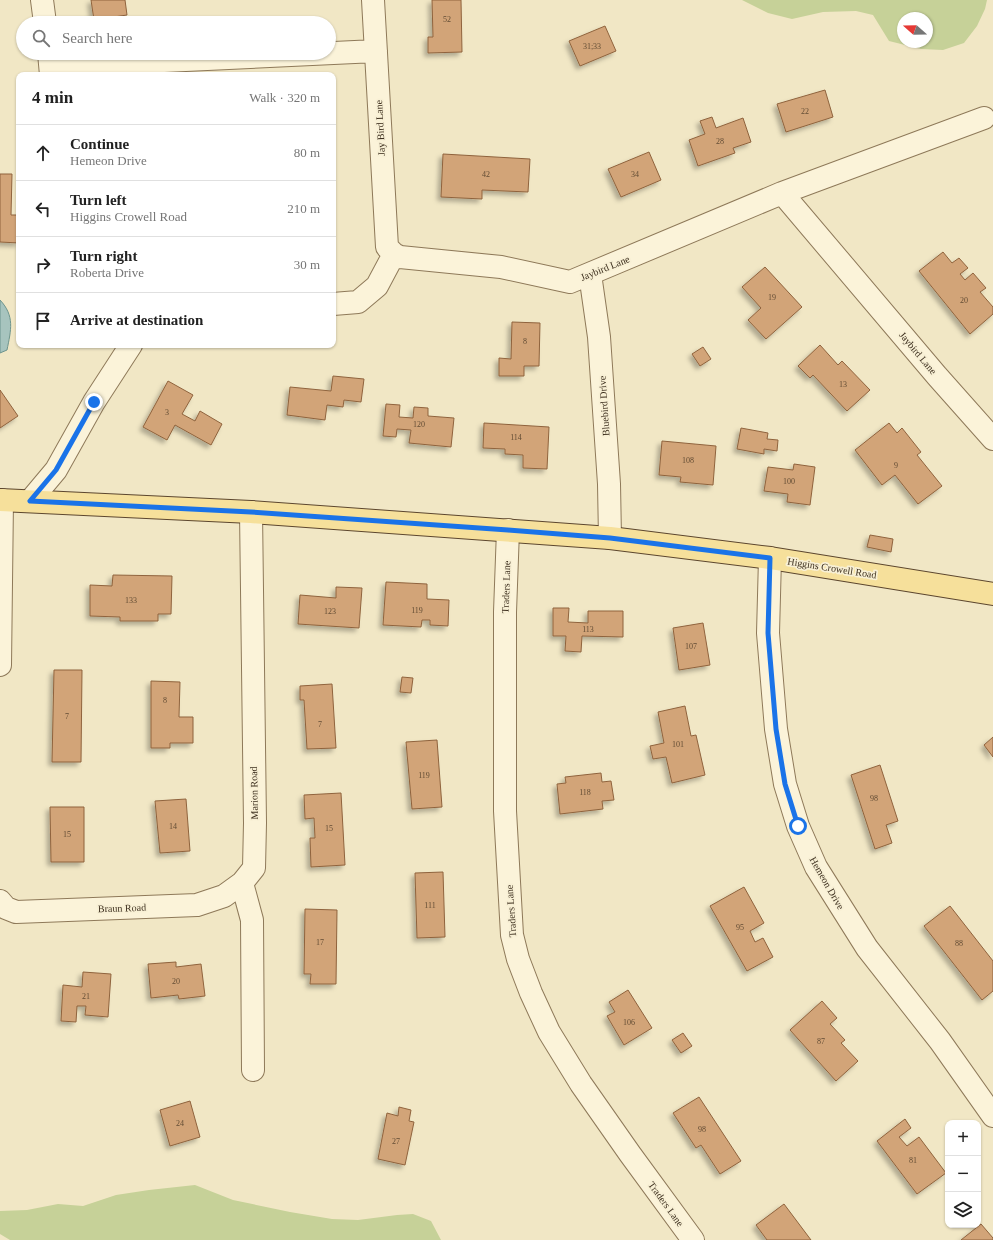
<!DOCTYPE html>
<html lang="en">
<head>
<meta charset="utf-8">
<style>
  :root { --surface:#fff; --page:#f2f2f2; --text:#222; --muted:#767676; --line:#e0e0e0 }
  body { margin:0; font-family:"Times New Roman",serif; background:var(--page); color:var(--text) }
  .controls { position:absolute; right:12px; bottom:12px; display:grid; overflow:hidden; border-radius:8px; box-shadow:0 1px 3px #0004 }
  .controls button { width:36px; height:36px; display:grid; place-items:center; padding:0; border:0; border-bottom:1px solid var(--line); background:var(--surface); color:var(--text); font:20px sans-serif }
  .compass { position:absolute; left:897px; top:12px; width:36px; height:36px; border-radius:50%; background:var(--surface); box-shadow:0 1px 3px #0004; rotate:290deg }
  .stop { position:absolute; width:12px; height:12px; margin:-9px; border:3px solid #1a73e8; border-radius:50%; background:#fff }
  .stop.end { background:#1a73e8; border-color:#fff; box-shadow:0 1px 4px #0008 }
  .list { margin:0; padding:0; list-style:none }
  h2 { display:flex; justify-content:space-between; align-items:center; height:52px; margin:0; padding:0 16px; font-size:17px }
  h2 small { font-size:13px; font-weight:400; color:var(--muted) }
  .list li { display:grid; grid-template-columns:26px 1fr auto; gap:12px; align-items:center; box-sizing:border-box; height:56px; padding:0 16px; border-top:1px solid var(--line) }
  .list b { display:block; font-size:15px; white-space:nowrap }
  .list p { margin:0; font-size:13px; white-space:nowrap; color:var(--muted) }
  .list em { font-size:13px; font-style:normal; color:var(--muted) }
  .icon { flex:none; width:22px; height:22px; fill:none; stroke:currentColor; stroke-width:2; stroke-linecap:round; stroke-linejoin:round }
  .map { position:relative; flex:none; width:993px; height:1240px; overflow:hidden }
  .search { position:absolute; background:var(--surface); box-shadow:0 1px 3px #0004; left:16px; top:16px; width:320px; height:44px; display:flex; align-items:center; gap:10px; box-sizing:border-box; padding:0 14px; border-radius:22px; color:var(--muted); font-size:15px }
  .panel { position:absolute; background:var(--surface); box-shadow:0 1px 3px #0004; left:16px; top:72px; width:320px; height:276px; border-radius:8px }
  .map>svg:first-child { display:block }
  .green { fill:#c6d198; fill-rule:evenodd }
  .water { fill:#a7c4be; stroke:#6d948d }
  .building { fill:#d2a478; stroke:#8f633d; filter:url(#shadow) }
  .lines { fill:none; stroke-linecap:round; stroke-linejoin:round }
  .minor-casing { stroke:#8e7959; stroke-width:24 }
  .major-casing { stroke:#5c462e; stroke-width:24 }
  .minor { stroke:#fbf3d9; stroke-width:22 }
  .major { stroke:#f6e09b; stroke-width:22 }
  .route { stroke:#1a73e8; stroke-width:5 }
  .labels { text-anchor:middle; dominant-baseline:central; stroke-width:3.5; stroke-linejoin:round; paint-order:stroke }
  .number-label { font-size:8px; fill:#624c34 }
  .street-label { font-size:10px; fill:#3d2f1e; stroke:#f8f0d5 }
</style>
</head>
<body>
<div class="map">
<svg width="993" height="1240" viewBox="0 0 993 1240">
  <defs>
    <filter id="shadow"><feDropShadow dx="-3.5" dy="3.5" stdDeviation="2" flood-color="#0004"/></filter>
  </defs>
  <rect width="100%" height="100%" fill="#f1e7c5"/>
  <path class="green" d="M742,0h245l-2,9 -8,17 -13,17 -21,7 -22,-1 -32,-8 -16,-26 -17,-4 -33,1 -31,7 -24,-6zM903,18h24v24h-24z
    M195,1185l38,15 57,12 42,7 26,1 39,-5 16,-1 18,7 10,19h-431l-10,-6v-23l27,-1 31,-6 25,2 33,-11 33,-5z"/>
  <path class="water" d="M0,300c15,16 11,30 7,50l-7,3z"/>
  <path class="building" d="M91,0h34l2,15 -33,5z
    M432,0h29l1,52 -34,1v-16h5z
    M605,26l11,25 -36,15 -11,-25z
    M825,90l8,27 -47,15 -9,-28z
    M712,117l4,11 27,-10 8,24 -18,6 2,5 -37,13 -9,-26 16,-6 -5,-13z
    M649,152l12,28 -40,17 -13,-28z
    M443,154l87,5 -2,33 -46,-2v9l-41,-2z
    M0,174h12l-1,41h8v28l-19,-1z
    M943,252l9,11 7,-5 9,10 -8,6 5,6 8,-7 13,15 -6,4 13,15v7l-23,20 -51,-63z
    M765,267l37,40 -36,32 -18,-19 13,-12 -19,-21z
    M512,322l28,1 -1,43h-15v10h-25v-18l12,1z
    M820,345l18,20 4,-4 28,29 -23,21 -34,-36 -3,3 -12,-12z
    M703,347l8,12 -11,7 -8,-12z
    M333,376l31,3 -3,23 -17,-2 -1,7 -16,-2 -2,15 -38,-5 3,-28 41,4z
    M168,381l25,14 -11,19 13,7 5,-10 22,13 -11,21 -36,-20 -8,15 -24,-13z
    M0,390l18,26 -18,12z
    M386,404l14,1 -1,12 14,1 1,-11 14,1v8l26,2 -3,29 -42,-4 2,-13 -14,-1 -1,8 -13,-1z
    M484,423l65,4 -2,42 -24,-1v-13l-18,-1v-5l-22,-1z
    M889,423l8,10 5,-5 19,24 -4,3 25,31 -24,18 -23,-29 -13,10 -27,-35z
    M741,428l27,5 -1,6 11,1 -1,11 -13,-2v5l-27,-5z
    M662,441l54,5 -3,39 -33,-3 1,-5 -22,-2z
    M794,464l21,3 -5,38 -23,-3 1,-8 -24,-3 4,-24 25,3z
    M870,535l23,4 -2,13 -24,-5z
    M113,575l59,1 -1,38h-13v7h-38v-4l-30,-1v-31l22,1z
    M386,582l41,2v15l22,1 -1,26 -18,-1v-5h-8l-1,7 -38,-2z
    M336,587l26,1 -3,40 -61,-4 2,-29 36,3z
    M553,608h16l-1,14 20,1v-12h35v26l-41,-1 -1,16 -16,-1 1,-15h-13z
    M703,623l7,42 -31,5 -6,-42z
    M54,670h28l-1,92h-29z
    M402,677l11,1 -2,15 -11,-1z
    M151,681l29,1 -1,35h14v26h-23v5h-19z
    M332,684l4,64 -29,1 -3,-49h-4v-14z
    M685,706l6,30 5,-1 9,40 -33,8 -6,-26 -13,2 -3,-13 14,-3 -6,-31z
    M993,737v20l-9,-12z
    M437,740l5,67 -30,2 -6,-67z
    M880,765l18,56 -12,4 6,18 -17,6 -24,-74z
    M601,773l1,9 9,-1 3,19 -12,1 1,8 -43,5 -3,-30 9,-1 -1,-6z
    M341,793l4,72 -34,2 -1,-29h5l-1,-20 -9,1 -1,-24z
    M186,799l4,52 -30,2 -5,-52z
    M50,807h34v55h-33z
    M443,872l2,65 -28,1 -2,-65z
    M744,887l20,36 -14,8 5,11 8,-4 10,19 -26,14 -37,-65z
    M950,906l43,55v30l-11,9 -58,-74z
    M305,909l32,1 -1,74h-26l1,-10h-7z
    M176,962v5l25,-3 4,32 -26,3 -1,-4 -27,3 -3,-34z
    M83,972l28,2 -3,43 -23,-2 1,-9h-9l-1,16 -15,-1 2,-36 19,2z
    M628,990l24,38 -28,17 -17,-29 8,-4 -6,-10z
    M822,1001l15,17 -7,6 15,16 -4,3 17,18 -22,20 -46,-51z
    M683,1033l9,13 -11,7 -9,-13z
    M699,1097l42,64 -21,13 -19,-29 -5,3 -23,-35z
    M190,1101l10,36 -30,9 -10,-36z
    M399,1107l12,3 -2,11 5,1 -9,43 -27,-6 9,-46 11,3z
    M905,1119l6,9 -12,9 8,9 12,-9 27,36 -29,21 -40,-53z
    M784,1204l27,36h-44l-11,-15z
    M981,1224l12,14v2h-32z"/>
  <g class="lines">
    <defs>
      <path id="minor" d="M42,0l3,23
        M373,0l14,247 7,7 6,3 101,10 69,15 212,-89 202,-75
        M49,53l2,22
        M58,75l2,-3 18,-7 298,-14
        M782,193l155,183 56,63
        M590,274l9,63 10,147 1,54
        M333,304l25,-2 19,-16 17,-32
        M30,501l26,-31 38,-68 37,-57
        M251,512l4,311 -1,45 -12,15 10,37 1,150
        M508,530l-3,82v199l7,124 6,24 13,34 18,39 32,52 49,70 63,86
        M770,558l-2,75 8,96 9,55 13,42 18,41 51,81 73,93 53,75
        M0,665l2,-165
        M0,901l6,7 10,4 181,-7 27,-9 18,-13"/>
      <path id="major" d="M0,500l251,12 359,26 160,20 223,36"/>
    </defs>
    <use href="#minor" class="minor-casing"/>
    <use href="#major" class="major-casing"/>
    <use href="#minor" class="minor"/>
    <use href="#major" class="major"/>
  </g>
  <g class="lines">
    <path class="route" d="M94,402l-38,68 -26,31 221,11 257,18 102,8 160,20 -2,75 8,96 9,55 13,42"/>
  </g>
  <g class="labels">
    <g class="number-label">
      <text x="447" y="19">52</text>
      <text x="592" y="46">31;33</text>
      <text x="805" y="111">22</text>
      <text x="720" y="141">28</text>
      <text x="486" y="174">42</text>
      <text x="635" y="174">34</text>
      <text x="772" y="297">19</text>
      <text x="964" y="300">20</text>
      <text x="525" y="341">8</text>
      <text x="843" y="384">13</text>
      <text x="167" y="412">3</text>
      <text x="419" y="424">120</text>
      <text x="516" y="437">114</text>
      <text x="688" y="460">108</text>
      <text x="896" y="465">9</text>
      <text x="789" y="481">100</text>
      <text x="131" y="600">133</text>
      <text x="417" y="610">119</text>
      <text x="330" y="611">123</text>
      <text x="588" y="629">113</text>
      <text x="691" y="646">107</text>
      <text x="165" y="700">8</text>
      <text x="67" y="716">7</text>
      <text x="320" y="724">7</text>
      <text x="678" y="744">101</text>
      <text x="424" y="775">119</text>
      <text x="585" y="792">118</text>
      <text x="874" y="798">98</text>
      <text x="173" y="826">14</text>
      <text x="329" y="828">15</text>
      <text x="67" y="834">15</text>
      <text x="430" y="905">111</text>
      <text x="740" y="927">95</text>
      <text x="320" y="942">17</text>
      <text x="959" y="943">88</text>
      <text x="176" y="981">20</text>
      <text x="86" y="996">21</text>
      <text x="629" y="1022">106</text>
      <text x="821" y="1041">87</text>
      <text x="180" y="1123">24</text>
      <text x="702" y="1129">98</text>
      <text x="396" y="1141">27</text>
      <text x="913" y="1160">81</text>
    </g>
    <g class="street-label">
      <text transform="translate(380 128) rotate(-93)">Jay Bird Lane</text>
      <text transform="translate(605 268) rotate(-22)">Jaybird Lane</text>
      <text transform="translate(918 353) rotate(50)">Jaybird Lane</text>
      <text transform="translate(604 406) rotate(-94)">Bluebird Drive</text>
      <text transform="translate(832 568) rotate(9)">Higgins Crowell Road</text>
      <text transform="translate(506 587) rotate(-88)">Traders Lane</text>
      <text transform="translate(254 793) rotate(-91)">Marion Road</text>
      <text transform="translate(827 883) rotate(60)">Hemeon Drive</text>
      <text transform="translate(122 908) rotate(-2)">Braun Road</text>
      <text transform="translate(511 911) rotate(-94)">Traders Lane</text>
      <text transform="translate(666 1204) rotate(54)">Traders Lane</text>
    </g>
  </g>
</svg>
<div class="controls">
<button>+</button>
<button>−</button>
<button><svg class="icon" aria-label="layers" viewBox="0 0 24 24"><path d="M12 4l9 5-9 5-9-5zM3 14l9 5 9-5"/></svg></button>
</div>
<svg class="compass" viewBox="-18 -18 36 36"><path d="M0-13l5 13h-10z" fill="#e53935"/><path d="M0 13l5-13h-10z" fill="#767676"/></svg>
<div class="stop" style="left:798px;top:826px"></div>
<div class="stop end" style="left:94px;top:402px"></div>
<div class="search"><svg class="icon" aria-label="search" viewBox="0 0 24 24"><circle cx="10" cy="10" r="6"/><path d="M15 15l6 6"/></svg>Search here</div>
<section class="panel">
<h2>4 min<small>Walk · 320 m</small></h2>
<ul class="list">
<li><svg class="icon" aria-label="ahead" viewBox="0 0 24 24"><path d="M12 20V5M6 11l6-6 6 6"/></svg><div><b>Continue</b><p>Hemeon Drive</p></div><em>80 m</em></li>
<li><svg class="icon" aria-label="left" viewBox="0 0 24 24"><path d="M17 20v-9H6M10 6l-5 5 5 5"/></svg><div><b>Turn left</b><p>Higgins Crowell Road</p></div><em>210 m</em></li>
<li><svg class="icon" aria-label="right" viewBox="0 0 24 24"><path d="M7 20v-9h11M14 6l5 5-5 5"/></svg><div><b>Turn right</b><p>Roberta Drive</p></div><em>30 m</em></li>
<li><svg class="icon" aria-label="arrive" viewBox="0 0 24 24"><path d="M6 21V4h12l-3 4 3 4H6"/></svg><div><b>Arrive at destination</b></div></li>
</ul>
</section>
</div>
</body>
</html>
